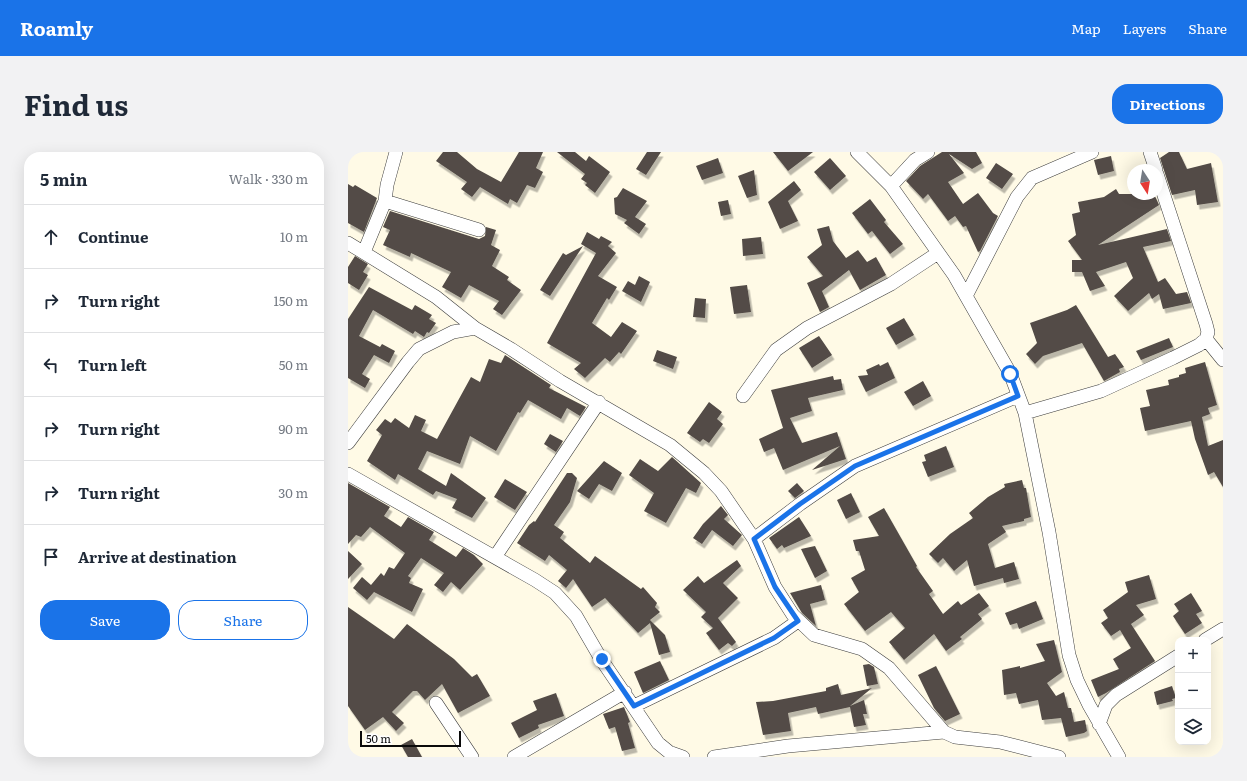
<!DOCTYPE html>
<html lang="en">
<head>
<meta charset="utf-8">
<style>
  :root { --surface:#fff; --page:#f2f2f3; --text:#1f2937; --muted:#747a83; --line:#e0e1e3; --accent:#1a73e8 }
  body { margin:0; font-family:Literata,serif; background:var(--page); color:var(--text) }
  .controls { position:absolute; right:12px; bottom:12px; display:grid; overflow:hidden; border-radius:8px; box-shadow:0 4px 16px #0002 }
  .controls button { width:36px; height:36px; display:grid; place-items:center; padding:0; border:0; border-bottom:1px solid var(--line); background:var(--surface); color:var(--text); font:20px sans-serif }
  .compass { position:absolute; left:779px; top:12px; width:36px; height:36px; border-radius:50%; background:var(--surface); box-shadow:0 4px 16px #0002; rotate:168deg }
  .scale { position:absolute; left:12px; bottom:10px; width:101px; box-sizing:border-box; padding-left:4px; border:2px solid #0a0a0a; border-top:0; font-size:11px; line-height:14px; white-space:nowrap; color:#0a0a0a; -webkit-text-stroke:3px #fff; paint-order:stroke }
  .stop { position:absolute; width:12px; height:12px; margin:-9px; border:3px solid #1a73e8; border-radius:50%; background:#fff }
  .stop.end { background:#1a73e8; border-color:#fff; box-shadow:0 1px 4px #0008 }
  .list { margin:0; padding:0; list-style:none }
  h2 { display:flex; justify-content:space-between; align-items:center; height:52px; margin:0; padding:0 16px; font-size:17px }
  h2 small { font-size:13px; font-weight:400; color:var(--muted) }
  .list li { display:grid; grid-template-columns:26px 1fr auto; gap:12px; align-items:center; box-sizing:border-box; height:64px; padding:0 16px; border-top:1px solid var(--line) }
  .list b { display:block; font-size:15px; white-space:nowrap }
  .list em { font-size:13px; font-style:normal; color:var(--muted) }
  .actions { display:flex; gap:8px; padding:12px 16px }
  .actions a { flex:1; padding:9px 0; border:1px solid var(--accent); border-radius:16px; text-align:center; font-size:14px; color:var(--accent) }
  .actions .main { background:var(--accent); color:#fff }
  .icon { flex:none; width:22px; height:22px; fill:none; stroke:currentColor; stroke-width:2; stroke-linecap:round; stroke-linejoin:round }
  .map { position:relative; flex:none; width:875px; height:605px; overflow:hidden; border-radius:16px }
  header { display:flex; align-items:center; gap:24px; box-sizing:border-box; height:56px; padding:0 20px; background:var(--accent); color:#fff }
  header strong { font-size:19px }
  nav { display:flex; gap:22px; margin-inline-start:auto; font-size:14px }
  .intro { display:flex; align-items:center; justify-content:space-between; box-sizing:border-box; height:96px; padding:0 24px }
  h1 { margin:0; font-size:28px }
  .button { padding:10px 18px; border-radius:16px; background:var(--accent); color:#fff; font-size:14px; font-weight:700 }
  main { display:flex; gap:24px; padding:0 24px }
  aside { flex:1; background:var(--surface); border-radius:16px; box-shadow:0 4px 16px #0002 }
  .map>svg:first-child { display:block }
  .building { fill:#524b46; filter:url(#shadow) }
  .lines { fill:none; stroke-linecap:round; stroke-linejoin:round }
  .minor-casing { stroke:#3d3d3d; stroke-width:14 }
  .minor { stroke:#fff; stroke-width:13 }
  .route { stroke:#1a73e8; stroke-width:5 }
</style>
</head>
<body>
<header>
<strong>Roamly</strong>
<nav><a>Map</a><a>Layers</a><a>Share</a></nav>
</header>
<div class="intro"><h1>Find us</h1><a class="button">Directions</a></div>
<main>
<aside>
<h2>5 min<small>Walk · 330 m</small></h2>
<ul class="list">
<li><svg class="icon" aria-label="ahead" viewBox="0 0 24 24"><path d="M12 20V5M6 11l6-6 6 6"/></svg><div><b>Continue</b></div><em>10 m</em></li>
<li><svg class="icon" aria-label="right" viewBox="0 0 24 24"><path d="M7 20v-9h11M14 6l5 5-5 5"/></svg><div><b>Turn right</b></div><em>150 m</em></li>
<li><svg class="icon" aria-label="left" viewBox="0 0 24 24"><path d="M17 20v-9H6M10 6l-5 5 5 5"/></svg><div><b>Turn left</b></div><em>50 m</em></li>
<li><svg class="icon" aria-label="right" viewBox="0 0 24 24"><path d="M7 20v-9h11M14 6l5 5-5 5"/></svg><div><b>Turn right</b></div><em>90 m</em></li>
<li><svg class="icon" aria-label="right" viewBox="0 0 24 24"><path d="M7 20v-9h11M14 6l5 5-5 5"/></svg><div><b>Turn right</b></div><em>30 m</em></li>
<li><svg class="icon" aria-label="arrive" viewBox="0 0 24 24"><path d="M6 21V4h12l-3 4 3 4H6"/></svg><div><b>Arrive at destination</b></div></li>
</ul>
<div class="actions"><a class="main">Save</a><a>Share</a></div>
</aside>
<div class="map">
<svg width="875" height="605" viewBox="0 0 875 605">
  <defs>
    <filter id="shadow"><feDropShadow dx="2.5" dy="4.5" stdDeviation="0" flood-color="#0004"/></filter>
  </defs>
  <rect width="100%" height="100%" fill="#fffae6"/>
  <path class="building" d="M95,0h14l20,17 24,13 18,-30h24l-7,16 7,4 -8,16 -8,-3 -10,18 -7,-4 -2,5 -28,-17 -8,10 -11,-8 6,-7 -31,-21z
    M209,0h18l11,9 3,-5 21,16 -15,21 -10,-8 2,-2 -6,-4 4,-5z
    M299,0h14l-15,23 -10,-6z
    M425,0h40l-25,19z
    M594,0h34l6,11 -10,6 -23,-15 15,19 -16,9 15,22 15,-11 15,20 5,3 -18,35 -2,1 -12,-26 -3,1 -8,-11 -7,5 -20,-27 -5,5 -17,-18 14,-15z
    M821,0h10l8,17 24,-6 7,39 -21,3 -2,-15 -23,5 -12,-37z
    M763,4l3,15 -16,4 -4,-15z
    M370,6l5,15 -21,7 -6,-14z
    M482,6l16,18 -16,14 -16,-18z
    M648,11l17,11 -11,15 -16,-11z
    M406,18l3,25 -10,3 -9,-22z
    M446,29l7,9 -13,11 10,20 -18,8 -12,-27z
    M0,32l5,3 2,-2 22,13 -13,34 -16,-9z
    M275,36l24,13 -12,16 11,7 -7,10 -15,-11 3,-3 -12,-6 -1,-16 3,-1z
    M768,37l3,5h35l5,11 -61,40 69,-16 4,12 -28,6 15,35 7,-4 11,16 11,-2 4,11 -28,6 -4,-15 -7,5 -3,-6 -21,18 -14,-15 19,-18 -7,-16 -30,10 9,14 -15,5 -8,-19h-10v-12h10l-14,-19 8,-6 -4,-21 8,-2 -2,-10 26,-5z
    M522,47l16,21 -2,2 19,22 -13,10 -18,-23 -4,3 -16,-21z
    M380,48l3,14 -10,2 -3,-14z
    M42,59l89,28 6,-3 1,-9 10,3 -5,15 9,5 -8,16 17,11 -2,3 14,10 -19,25 -9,-6 6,-8 -30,-16 -8,13 -19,-11 9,-15 -40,-19 -1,4 -27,-12 7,-15 -7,-3z
    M481,74l4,15 13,17 12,-8 9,12 9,-5 10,18 -26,15 -11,-20 -27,21 7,16 -9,5 -13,-29 16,-7 -16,-19 15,-12 -5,-16z
    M239,80l12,7 2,-3 11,6 -4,4 8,7 -18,23 19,11 -8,13 -2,-2 -15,25 19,14 11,-15 15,9 -16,23 -2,-2 -9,10 -5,-4 -20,20 -11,-9 7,-6 -34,-20 49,-90 -15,-9z
    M413,85l2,17 -20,2 -1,-17z
    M235,94l-33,50 -10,-6 23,-37 3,2z
    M7,104l13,8 -5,8 5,3 -9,15 -11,-7v-16z
    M291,124l11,6 -9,20 -19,-11 6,-10 7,4z
    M399,133l4,27 -17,2 -4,-27z
    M21,135l43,23 3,-5 17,10 -3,4 7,4 -7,10 -2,-1 -3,5 -9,-6 -2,3 -40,-24 -14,26 21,11 2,-3 13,7 -6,12 -15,-8 -12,19 8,5 -5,9 -17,-10v-59z
    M347,146l11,1 -1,19 -12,-1z
    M728,153l32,52 7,-3 9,13 -5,2 1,3 -16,9 -22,-38 -39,13 -8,8 -9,-10 11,-11 -7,-20 37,-13z
    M556,166l10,17 -18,10 -10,-17z
    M471,184l13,19 -20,13 -13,-20z
    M821,186l4,9 -32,13 -5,-9z
    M309,198l20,7 -4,12 -20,-8z
    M157,203l46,30 -2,3 37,19 -6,9 -13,-8 -6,11 -33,-19 -8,13 -2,-1 -22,39 -26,-15 -10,28 -33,-13 -9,18 28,17 5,-13 35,25 -14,20 -20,-10 5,-9 -21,-8 -3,4 -35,-21 -3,6 -28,-19 15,-26 -6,-5 9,-11 6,4 4,-5 14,10 6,-13 11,5 -5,11 16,8 34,-62 9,5 9,-23 12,4z
    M540,210l7,16 -29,14 -8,-16 10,-1 -2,-5 13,-6 1,2z
    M857,210l12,43 -9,3 2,6 -8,3 6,29 15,-6v47l-9,-15 -6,3 -13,-36 -4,-18 -46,10 -5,-23 10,-2 -4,-16 23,-5 -1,-5 11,-3v-2l7,-2 -1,-5z
    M485,224l1,4 7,-1 2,11 -35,8 4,13 -22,7 12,25 35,-11 9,27 -34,11 28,-24 -57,24 -9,-22 -10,4 -5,-13 24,-11 -12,-38z
    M575,229l8,15 -18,10 -9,-14z
    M361,250l13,10 -5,7 6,5 -14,19 -6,-4 -3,3 -13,-9z
    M202,282l13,7 -7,11 -12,-8z
    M598,294l8,21 -26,10 -6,-15 4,-1 -2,-6z
    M324,305l29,26 -5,10 -10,-5 -20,35 -22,-12 10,-18 -25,-18 11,-16 18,12z
    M256,309l18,12 -10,18 -13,-7 -10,15 -12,-8z
    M219,321h5l5,5 -7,24 -16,23 10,7 -4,6 30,25 5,-7 46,33 2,-2 14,16 -2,4 5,5 -10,8 15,15 5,17 -11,3 -9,-32 -12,10 -33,-35 -13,9 -19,-28 -7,9 -8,-7 9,-11 -18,-15 -4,6 -28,-18 12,-18 5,-4 1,1z
    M157,327l22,13 -12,18 -21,-13z
    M674,328l2,8h2l5,29 -7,2v2l-22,5 4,6 -18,12 7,24 19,-6 5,17 -15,4 -1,-5 -29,8 -7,-26 -13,11 -11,-13 -5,5 -9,-9 21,-20 23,-16 -4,-5 19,-16 17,-10 -1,-3z
    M0,331l42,24 -6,9 17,11 7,-10 26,15 -5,8 27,17 7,-9 11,7 9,9 -23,26 -9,-8 -8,10 -9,-7 10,-12 -23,-15 -13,18 3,2 -2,5 14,6 -11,23 -38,-20 -7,8 -14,-12 9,-11 9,8 10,-12 3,3 5,-9 5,2 11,-16 -35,-26 -9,10 -5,-2 -8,9z
    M449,331l7,8 -9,7 -7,-7z
    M503,341l9,19 -14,7 -9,-19z
    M373,354l7,9 -4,4 18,16 -9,11 -21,-16 -10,14 -9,-6 10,-14z
    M536,356l33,58 -1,1 17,24 -4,3 14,20 15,-13 3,4 18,-12 10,13 -11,8 4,5 -22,18 2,2 -16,12 -12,-17 -30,26 -15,-18 16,-14 -14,-16 -26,19 -21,-27 15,-12 -8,-14 14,-8 -6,-19h-3l-3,-11 26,-4 -11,-19z
    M451,365l12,19 -27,12 -2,-3 -5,4 -8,-11z
    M467,394l12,25 -12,7 -14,-29z
    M0,399l14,13 -14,15z
    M389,408l4,6 -18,17 15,15 -20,20 18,24 -4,4 -4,-3 -9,7 -13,-17 7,-5 -12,-11 5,-5 -23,-22 15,-14 6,7z
    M801,423l7,24 -20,6 8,10 -13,9 24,37 -49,32 -8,4 -7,-17 28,-11 -6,-10 18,-11 -11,-18 -9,6 -10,-13 7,-5 -5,-8 25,-18 -3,-10z
    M473,433l4,15 -15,4 6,22 -14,-13 -12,-20z
    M843,441l11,18 -6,3 6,9 -17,11 -12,-18 6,-5 -5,-7z
    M688,449l7,18 -24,10 -2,-6 -7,2 -5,-12z
    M0,455l46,32 13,-15 47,35 18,18 5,-3 13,22 -32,17 -16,-29 -17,16 -8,-9h-4l-21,21 12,11 -8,8 -13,-14 -18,13 -17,-24z
    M706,488l8,32 -15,11 9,13 8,-4 4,16h3l3,14 11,-2 2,11 -3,2 -18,4 -5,-19 -19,2 -4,-20 -19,4 -3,-11 -12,2 -2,-25 18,-4v2l25,-7 -9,-17z
    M312,509l9,19 -26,13 -9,-21z
    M521,512l5,3 4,17 -11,2 -4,-21z
    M588,514l24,48 -15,7 -11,-13 -16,-33z
    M490,532l3,11 31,-7 -22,18 14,-6 3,14h-4l3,11 -12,2 -4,-20 -32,7 -2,-7 -28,6 3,18 -28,4 -7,-33 17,-1 53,-10v-3z
    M824,534l4,12 -4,1 1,2 -16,4 -3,-13z
    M208,541l8,23 -26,9 1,3 -20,10 -8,-15 26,-13 -4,-9z
    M276,555l6,15 -2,1 7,25 -13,3 -7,-24 -6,2 -6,-15z
    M64,587l10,18h-14l-7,-12z"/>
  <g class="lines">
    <defs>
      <path id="minor" d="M509,0l34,34 63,89 56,98 15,40 24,119 20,123 8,25 12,25 30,52
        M802,0l6,18
        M543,34l24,-26 13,-8
        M37,49l94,29
        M0,91l88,54 39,31 36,21 49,32 110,64 34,28 17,18 33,48 21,48 18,28 21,20 48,14 27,19 55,64 11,5 45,5 59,15
        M16,100l21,-51 2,-16 9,-33
        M618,144l51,-99 15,-19 60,-26
        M858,187l17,21
        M395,244l33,-46 31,-22 84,-44 47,-31
        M677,261l76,-22 72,-33 26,-13 7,-6 2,-7 -2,-8 -49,-150
        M0,291l60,-81 11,-13 34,-17 22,-4
        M0,322l187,106 20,13 21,23 25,43 57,84 11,9 14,5
        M406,387l46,-35 55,-38 163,-70
        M147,405l104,-155
        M857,488l18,-11
        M88,551l36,54
        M286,554l140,-68 24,-17
        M751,572l7,-19 10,-10 62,-39
        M166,605l111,-65
        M366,605l74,-11 156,-14"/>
    </defs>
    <use href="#minor" class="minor-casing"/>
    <use href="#minor" class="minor"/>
  </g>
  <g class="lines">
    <path class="route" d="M254,507l32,47 140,-68 24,-17 -23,-34 -21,-48 46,-35 55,-38 163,-70 -8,-22"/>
  </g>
</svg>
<div class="controls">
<button>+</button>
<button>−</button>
<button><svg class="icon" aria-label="layers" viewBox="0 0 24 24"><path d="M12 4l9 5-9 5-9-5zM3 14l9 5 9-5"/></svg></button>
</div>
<svg class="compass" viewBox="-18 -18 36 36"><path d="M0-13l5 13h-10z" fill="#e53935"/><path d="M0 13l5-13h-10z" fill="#747a83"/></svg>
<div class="scale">50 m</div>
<div class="stop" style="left:662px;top:222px"></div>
<div class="stop end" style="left:254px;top:507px"></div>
</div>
</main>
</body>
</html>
